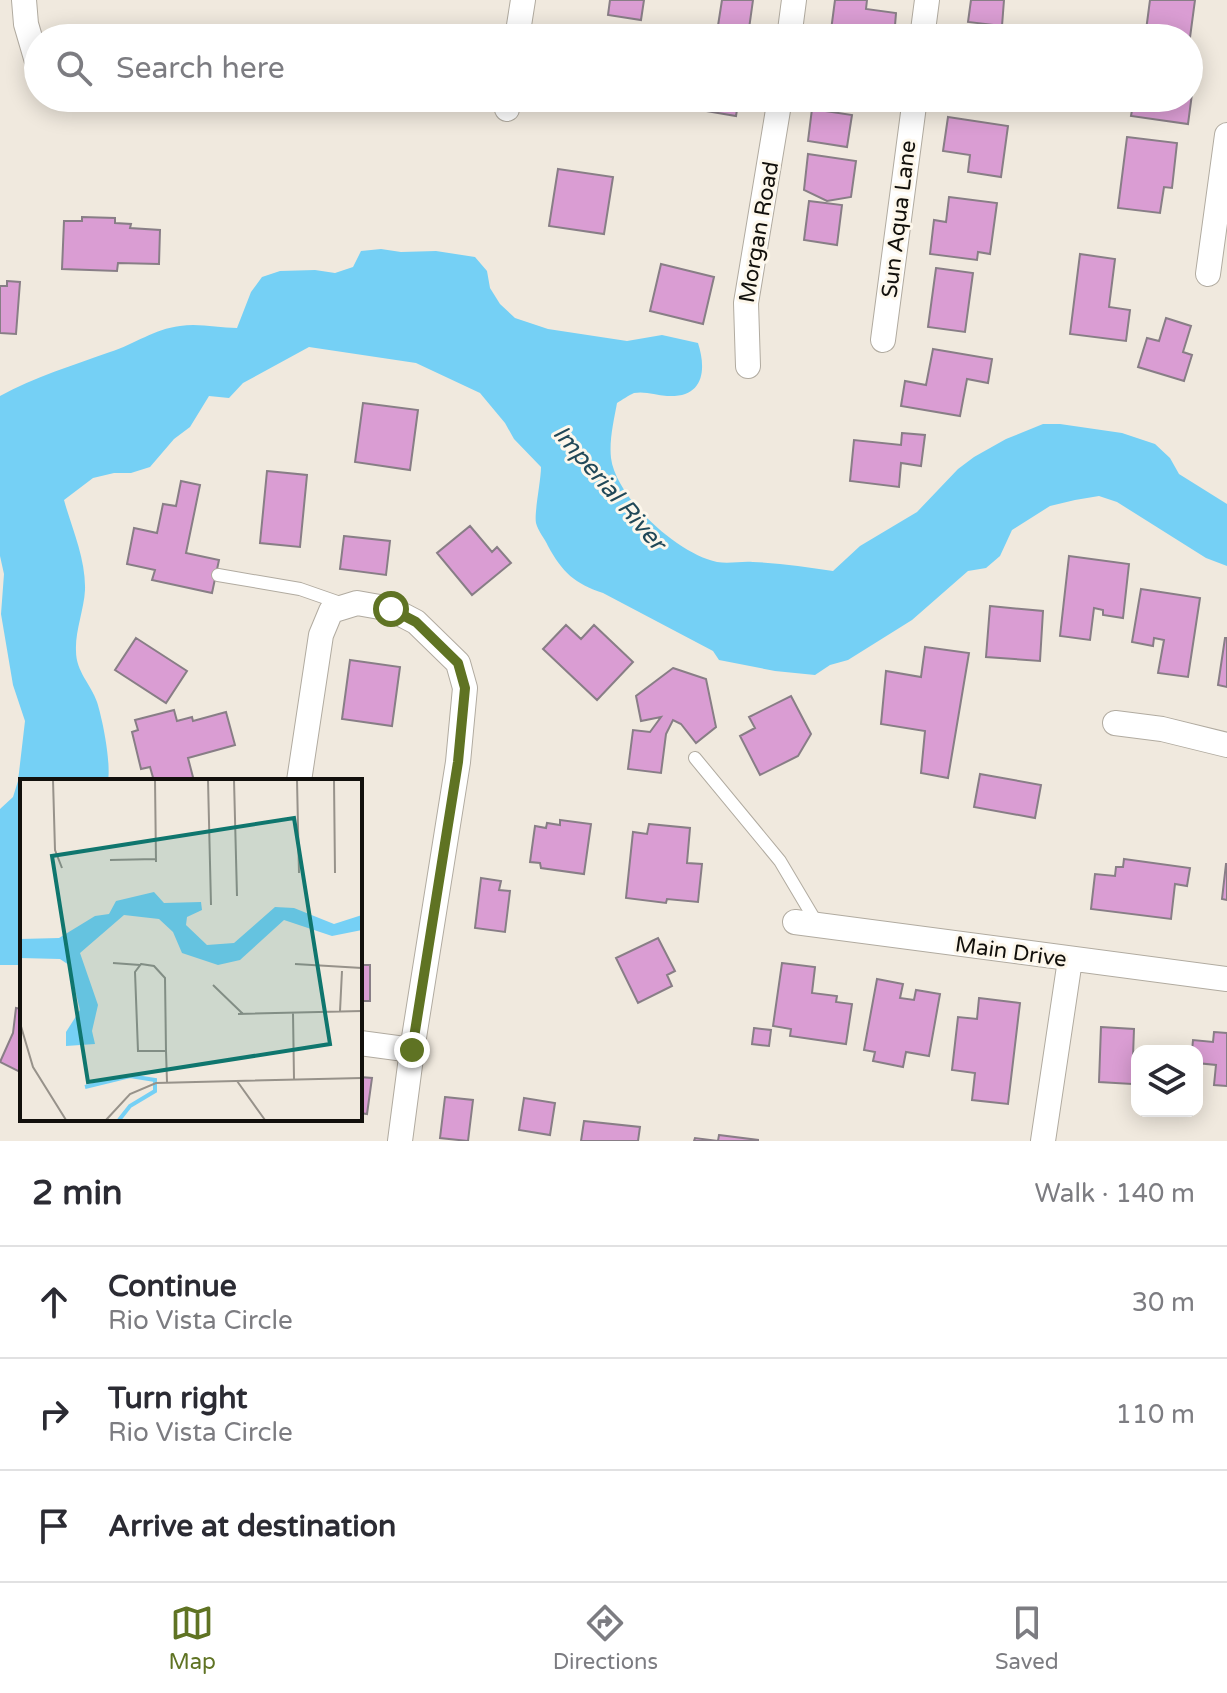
<!DOCTYPE html>
<html lang="en">
<head>
<meta charset="utf-8">
<style>
  :root { --surface:#fff; --page:#f7f7f7; --text:#2b2b33; --muted:#7c7c81; --line:#e1e1e2; --accent:#5f7323 }
  body { margin:0; font-family:"Varela Round",sans-serif; background:var(--page); color:var(--text) }
  .controls { position:absolute; right:24px; bottom:24px; display:grid; overflow:hidden; border-radius:16px; box-shadow:0 4px 20px #0003 }
  .controls button { width:72px; height:72px; display:grid; place-items:center; padding:0; border:0; border-bottom:2px solid var(--line); background:var(--surface); color:var(--text); font:40px sans-serif }
  .stop { position:absolute; width:24px; height:24px; margin:-18px; border:6px solid #5f7323; border-radius:50%; background:#fff }
  .stop.end { background:#5f7323; border-color:#fff; box-shadow:0 2px 8px #0008 }
  .list { margin:0; padding:0; list-style:none }
  h2 { display:flex; justify-content:space-between; align-items:center; height:104px; margin:0; padding:0 32px; font-size:34px }
  h2 small { font-size:26px; font-weight:400; color:var(--muted) }
  .list li { display:grid; grid-template-columns:52px 1fr auto; gap:24px; align-items:center; box-sizing:border-box; height:112px; padding:0 32px; border-top:2px solid var(--line) }
  .list b { display:block; font-size:30px; white-space:nowrap }
  .list p { margin:0; font-size:26px; white-space:nowrap; color:var(--muted) }
  .list em { font-size:26px; font-style:normal; color:var(--muted) }
  .icon { flex:none; width:44px; height:44px; fill:none; stroke:currentColor; stroke-width:2; stroke-linecap:round; stroke-linejoin:round }
  .map { position:relative; flex:none; width:1227px; height:1141px; overflow:hidden }
  .search { position:absolute; background:var(--surface); box-shadow:0 4px 20px #0003; left:24px; right:24px; top:24px; height:88px; display:flex; align-items:center; gap:20px; box-sizing:border-box; padding:0 28px; border-radius:44px; color:var(--muted); font-size:30px }
  .sheet { height:440px; background:var(--surface) }
  nav { display:flex; justify-content:space-around; align-items:center; box-sizing:border-box; height:112px; border-top:2px solid var(--line); background:var(--surface); font-size:22px; color:var(--muted) }
  nav a { display:grid; justify-items:center; gap:4px }
  nav .on { color:var(--accent) }
  .map>svg:first-child { display:block }
  .water { fill:#75d0f5 }
  .building { fill:#da9dd3; stroke:#887e86; stroke-width:2 }
  .lines { fill:none; stroke-linecap:round; stroke-linejoin:round }
  .lane-casing { stroke:#b1aba0; stroke-width:14 }
  .street-casing { stroke:#b1aba0; stroke-width:26 }
  .lane { stroke:#fff; stroke-width:12 }
  .street { stroke:#fff; stroke-width:24 }
  .route { stroke:#5f7323; stroke-width:10 }
  .labels { text-anchor:middle; dominant-baseline:central; stroke-width:6; stroke-linejoin:round; paint-order:stroke }
  .street-label { font-size:22px; fill:#12100c; stroke:#fdf7eb }
  .water-label { font-size:24px; font-style:italic; fill:#204858; stroke:#fdf7eb }
  .inset-river { fill:none; stroke:#75d0f5; stroke-width:4 }
  .inset-road { fill:none; stroke:#97928a; stroke-width:2 }
  .view { fill:#0f766e; fill-opacity:0.15; stroke:#0f766e; stroke-width:4 }
  .inset-edge { fill:none; stroke:#12100c; stroke-width:4 }
</style>
</head>
<body>
<div class="map">
<svg width="1227" height="1141" viewBox="0 0 1227 1141">
  <rect width="100%" height="100%" fill="#f0e9de"/>
  <path class="water" d="M381,249l20,3 35,-1 39,6 12,14 3,17 10,16 15,14 33,11 79,12 35,-6 36,8c9,28 5,55 -31,53 -11,-1 -22,-5 -33,-3 -5,2 -12,7 -17,10 -3,17 -8,37 -6,55 5,40 67,96 106,104 13,2 24,-1 36,0 27,1 54,5 80,9l27,-25 57,-34 41,-43 16,-12 32,-18 37,-15h17l62,9 33,11 15,14 9,16 48,30v62l-21,-8 -89,-56 -18,-6 -24,4 -25,6 -38,24 -12,26 -14,12 -18,3 -56,49 -64,40 -18,5 -15,10 -40,-4 -56,-11 -6,-9 -110,-58c-28,-9 -41,-21 -55,-47 -3,-7 -10,-15 -12,-23 -2,-10 5,-42 5,-56l-27,-28 -9,-16 -25,-30 -64,-30 -107,-16 -66,36 -14,15 -20,-2 -19,31 -16,12 -24,28 -19,6h-17l-21,5 -29,22c8,29 22,59 21,90 -1,20 -10,41 -9,61 0,21 15,33 21,51 6,19 14,60 11,79h-86v184h-22v-156l13,-12 5,-16 7,-60 -12,-36 -12,-71 3,-40 -4,-18v-160c34,-19 74,-31 110,-44 25,-8 44,-23 70,-26 19,-3 38,2 57,2l14,-36 11,-15 18,-6 35,-1 20,3 18,-6 8,-16z"/>
  <path class="building" d="M610,0h34l-3,20 -33,-5z
    M722,0h31l-5,36 -31,-4z
    M835,0h32l-1,9 30,4 -2,25h-64z
    M971,0h33l-2,26 -34,-4z
    M1150,0h45l-6,45v-7h-44z
    M580,30l47,8h-49z
    M1189,70l6,1 -7,53 -57,-8 3,-18h55z
    M702,98h37l-3,18 -36,-6z
    M812,109l40,6 -5,32 -39,-6z
    M948,117l60,9 -7,51 -33,-5 2,-17 -27,-4z
    M1127,137l50,6 -5,45 -8,-1 -4,26 -42,-5z
    M808,154l48,7 -5,36 -24,4 -23,-11z
    M558,169l55,8 -9,57 -55,-8z
    M949,197l48,6 -7,51 -12,-2 -1,8 -47,-6 4,-34 12,2z
    M809,201l33,4 -5,40 -33,-5z
    M82,217l33,1v5l16,1 -1,4 30,2 -1,34 -41,-1 -1,8 -55,-2 2,-48h18z
    M1080,254l35,5 -6,48 21,3 -4,31 -56,-7z
    M661,264l53,13 -11,47 -53,-13z
    M936,268l37,5 -8,59 -37,-5z
    M7,281l13,1 -4,52 -16,-1v-47h7z
    M1166,318l25,8 -8,26 9,3 -8,26 -46,-14 9,-29 12,3z
    M933,349l59,10 -4,24 -21,-4 -7,37 -59,-10 4,-25 21,4z
    M363,403l55,7 -8,60 -55,-8z
    M902,433l23,2 -4,31 -20,-3 -2,24 -49,-6 4,-41 47,5z
    M267,471l40,4 -7,72 -40,-4z
    M181,481l19,4 -14,68 33,7 -7,33 -60,-13 3,-10 -28,-6 7,-36 23,5 6,-29 13,2z
    M470,526l22,26 5,-5 14,16 -39,32 -35,-42z
    M344,536l46,5 -4,34 -46,-6z
    M1069,556l60,8 -6,54 -20,-3v-5l-9,-2 -4,32 -30,-4z
    M1141,589l59,9 -12,79 -30,-4 6,-33 -10,-2 -1,8 -21,-4z
    M990,606l53,5 -3,50 -54,-4z
    M566,625l15,14 13,-14 39,37 -36,38 -54,-51z
    M136,638l51,33 -21,32 -51,-33z
    M1225,638h2v49l-9,-2z
    M925,647l44,6 -21,125 -27,-5 4,-42 -44,-7 5,-53 35,6z
    M350,660l50,7 -8,59 -50,-7z
    M673,668l33,11 10,48 -20,16 -15,-19 -8,-4 -7,14 -5,39 -33,-4 5,-39 17,2 11,-15 -20,4 -5,-25z
    M791,696l20,38 -13,22 -38,19 -20,-39 15,-8 -6,-11z
    M174,710l3,11 15,-4 1,4 33,-9 9,33 -47,13 6,23h-40l-4,-14 -9,2 -9,-37 6,-2 -3,-10z
    M980,774l61,11 -6,33 -61,-11z
    M560,820l31,4 -7,50 -43,-6 -1,-5 -10,-1 5,-36 11,2 1,-5 13,2z
    M649,824l41,4 -3,35 15,1 -4,38 -31,-3 -1,4 -40,-5 7,-66 14,2z
    M1124,859l66,9 -3,18 -12,-2 -4,35 -80,-10 4,-35 20,2 1,-9h7z
    M1226,864h1v36l-5,-1z
    M481,878l20,3 -2,9 11,1 -5,41 -30,-4z
    M658,938l17,33 -8,4 5,11 -34,17 -22,-45z
    M782,963l33,4 -3,26 25,3 -1,6 16,2 -6,40 -56,-8 1,-7 -18,-3z
    M360,965h10v36h-10z
    M877,979l26,5 -3,14 14,2 2,-10 24,4 -11,62 -23,-4 -3,15 -30,-6 2,-9 -11,-2z
    M979,998l41,5 -12,101 -36,-4 3,-27 -23,-3 6,-53 19,2z
    M16,1008l6,1v64l-22,-11 13,-29z
    M1101,1027l33,2 -2,55 -33,-2z
    M754,1028l17,2 -2,16 -17,-2z
    M1214,1032l13,1v53l-13,-1 2,-20 -19,-2v-12h-5l1,-11 20,2z
    M360,1077l12,1 -5,36 -7,-1z
    M445,1097l28,3 -5,41 -28,-3z
    M524,1098l31,5 -5,32 -31,-5z
    M584,1121l56,6 -2,14h-57z
    M719,1135l39,5v1h-64l1,-3 23,3z"/>
  <g class="lines">
    <defs>
      <path id="lane" d="M218,575l82,14 46,16
        M695,758l85,103 38,64"/>
      <path id="street" d="M24,0l2,24 12,41
        M517,38l6,-38
        M789,38l5,-38
        M922,38l5,-38
        M507,109l2,-11
        M1208,274l19,-139
        M883,340l32,-242
        M748,366l-2,-63 34,-205
        M1115,723l47,6 65,16
        M299,781l22,-146 10,-24 26,-8 34,6 25,13 42,41 7,25 -7,74 -46,288 -52,-7
        M795,922l432,57
        M400,1141l12,-91
        M1043,1141l27,-181"/>
    </defs>
    <use href="#lane" class="lane-casing"/>
    <use href="#street" class="street-casing"/>
    <use href="#lane" class="lane"/>
    <use href="#street" class="street"/>
  </g>
  <g class="lines">
    <path class="route" d="M391,609l25,13 42,41 7,25 -7,74 -46,288"/>
  </g>
  <g class="labels">
    <g class="street-label">
      <text transform="translate(899 219) rotate(-83)">Sun Aqua Lane</text>
      <text transform="translate(759 232) rotate(-80)">Morgan Road</text>
      <text transform="translate(1011 952) rotate(8)">Main Drive</text>
    </g>
    <g class="water-label">
      <text transform="translate(609 488) rotate(49)">Imperial River</text>
    </g>
  </g>
  <g transform="translate(20 779)">
    <rect width="342" height="342" fill="#f0e9de"/>
    <path d="M134,113l10,11 37,-1 1,8 -15,7 -1,8 21,20 27,-2 41,-36 19,1 40,16 28,-9v15l-30,6 -48,-16 -44,40 -22,5 -36,-12 -9,-21 -14,-13 -35,-4 -44,38 18,52 -6,26 3,13 -29,2v-14l14,-22 -11,-45 -9,-6 -40,-1v-19l39,-1 36,-22 14,-2 7,-13z" fill="#75d0f5"/>
    <path class="inset-river" d="M65,308l45,-11 25,4v11l-25,15 -11,14"/>
    <path class="inset-road" d="M33,1l2,70 7,18M135,1l1,82M188,1l3,125M214,1l3,116M277,1l2,93M314,1l1,93M90,81l46,-1M93,184l27,2M121,185l13,2 11,12 1,73h-28l-3,-79zM275,185l67,4M193,206l30,29M320,232l2,-40M273,234l1,66M218,235l124,-3M0,244l13,44 33,53M146,272l1,31M217,302l28,39M86,341l24,-26 26,-11 206,-5"/>
    <path class="view" d="M274,39l36,226 -242,38 -36,-226z"/>
    <rect width="342" height="342" class="inset-edge"/>
  </g>
</svg>
<div class="controls">
<button><svg class="icon" aria-label="layers" viewBox="0 0 24 24"><path d="M12 4l9 5-9 5-9-5zM3 14l9 5 9-5"/></svg></button>
</div>
<div class="stop" style="left:391px;top:609px"></div>
<div class="stop end" style="left:412px;top:1050px"></div>
<div class="search"><svg class="icon" aria-label="search" viewBox="0 0 24 24"><circle cx="10" cy="10" r="6"/><path d="M15 15l6 6"/></svg>Search here</div>
</div>
<section class="sheet">
<h2>2 min<small>Walk · 140 m</small></h2>
<ul class="list">
<li><svg class="icon" aria-label="ahead" viewBox="0 0 24 24"><path d="M12 20V5M6 11l6-6 6 6"/></svg><div><b>Continue</b><p>Rio Vista Circle</p></div><em>30 m</em></li>
<li><svg class="icon" aria-label="right" viewBox="0 0 24 24"><path d="M7 20v-9h11M14 6l5 5-5 5"/></svg><div><b>Turn right</b><p>Rio Vista Circle</p></div><em>110 m</em></li>
<li><svg class="icon" aria-label="arrive" viewBox="0 0 24 24"><path d="M6 21V4h12l-3 4 3 4H6"/></svg><div><b>Arrive at destination</b></div></li>
</ul>
</section>
<nav>
<a class="on"><svg class="icon" aria-label="map" viewBox="0 0 24 24"><path d="M3 6l6-2 6 2 6-2v14l-6 2-6-2-6 2zM9 4v14M15 6v14"/></svg>Map</a>
<a><svg class="icon" aria-label="directions" viewBox="0 0 24 24"><path d="M12 3l9 9-9 9-9-9zM9 14v-3h6M13 9l2 2-2 2"/></svg>Directions</a>
<a><svg class="icon" aria-label="saved" viewBox="0 0 24 24"><path d="M7 4h10v16l-5-4-5 4z"/></svg>Saved</a>
</nav>
</body>
</html>
